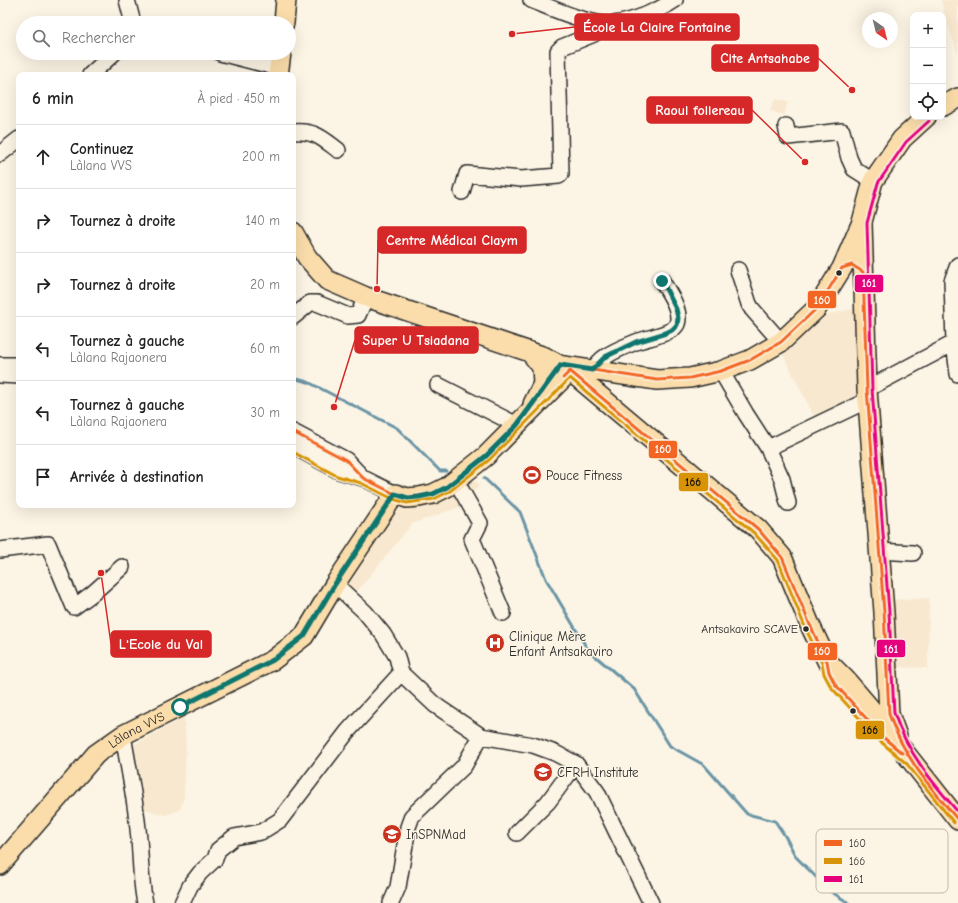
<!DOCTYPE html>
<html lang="fr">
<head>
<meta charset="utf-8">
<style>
  :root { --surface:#fff; --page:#f2f2f2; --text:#222; --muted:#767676; --line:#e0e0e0 }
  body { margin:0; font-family:"Comic Neue",sans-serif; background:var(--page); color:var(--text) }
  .controls { position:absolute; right:12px; top:12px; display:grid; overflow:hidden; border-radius:8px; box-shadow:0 4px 16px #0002 }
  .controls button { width:36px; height:36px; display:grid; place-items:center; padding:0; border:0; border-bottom:1px solid var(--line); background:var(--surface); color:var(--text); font:20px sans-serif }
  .compass { position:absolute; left:862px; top:12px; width:36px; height:36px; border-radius:50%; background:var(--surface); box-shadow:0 4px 16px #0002; rotate:145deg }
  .stop { position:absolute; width:12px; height:12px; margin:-9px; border:3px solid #0f766e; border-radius:50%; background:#fff }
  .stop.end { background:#0f766e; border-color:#fff; box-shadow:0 1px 4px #0008 }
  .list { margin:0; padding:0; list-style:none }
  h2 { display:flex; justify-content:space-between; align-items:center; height:52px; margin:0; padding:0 16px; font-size:17px }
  h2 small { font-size:13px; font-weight:400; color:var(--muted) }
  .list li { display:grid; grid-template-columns:26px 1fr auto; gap:12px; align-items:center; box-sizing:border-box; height:64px; padding:0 16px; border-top:1px solid var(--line) }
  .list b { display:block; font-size:15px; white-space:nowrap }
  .list p { margin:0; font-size:13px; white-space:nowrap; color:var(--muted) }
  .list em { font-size:13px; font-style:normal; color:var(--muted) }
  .icon { flex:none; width:22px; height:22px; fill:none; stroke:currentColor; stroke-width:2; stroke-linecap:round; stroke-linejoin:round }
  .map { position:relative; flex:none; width:958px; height:903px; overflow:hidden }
  .search { position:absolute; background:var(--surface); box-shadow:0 4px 16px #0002; left:16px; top:16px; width:280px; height:44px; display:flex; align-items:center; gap:10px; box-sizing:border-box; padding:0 14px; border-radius:22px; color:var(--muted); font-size:15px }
  .panel { position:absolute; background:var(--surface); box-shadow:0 4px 16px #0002; left:16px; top:72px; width:280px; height:436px; border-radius:8px }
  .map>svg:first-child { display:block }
  .built { fill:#f8e8d0 }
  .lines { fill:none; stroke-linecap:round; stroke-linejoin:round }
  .stream { stroke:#6b94a6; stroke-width:3 }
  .minor-casing { stroke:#2b2b2b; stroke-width:18 }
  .major-casing { stroke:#2b2b2b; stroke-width:22 }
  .minor { stroke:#fcf5e5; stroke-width:15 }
  .major { stroke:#fbddab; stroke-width:19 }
  .bus-1-casing { stroke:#fcf5e5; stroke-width:6 }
  .bus-2-casing { stroke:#fcf5e5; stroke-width:6 }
  .bus-3-casing { stroke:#fcf5e5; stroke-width:6 }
  .bus-1 { stroke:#f26522; stroke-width:3 }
  .bus-2 { stroke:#d89406; stroke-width:3 }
  .bus-3 { stroke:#e5007d; stroke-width:3 }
  .route { stroke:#0f766e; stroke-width:5 }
  .bus-dot { fill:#2b2b2b; stroke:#fcf5e5; stroke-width:1.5 }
  .labels { text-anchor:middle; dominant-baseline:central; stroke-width:3; stroke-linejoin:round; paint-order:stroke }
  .bus-label { font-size:12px; fill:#2b2b2b; stroke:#fcf5e5; text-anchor:end }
  .poi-label { font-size:13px; fill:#2b2b2b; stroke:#fcf5e5; text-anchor:start }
  .street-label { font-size:13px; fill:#2b2b2b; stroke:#fcf5e5 }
  .key { fill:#fcf5e5; stroke:#bdb8ad; stroke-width:1 }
  .key-label { font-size:11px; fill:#2b2b2b }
  .leader { fill:none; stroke:#d62828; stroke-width:1.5 }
  .callout-dot { fill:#d62828; stroke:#fcf5e5; stroke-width:1.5 }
  .callout { fill:#d62828; stroke:#d62828; stroke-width:1.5 }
  .callout-label { font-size:14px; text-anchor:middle; font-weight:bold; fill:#fff }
  .line-badge { stroke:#fcf5e5; stroke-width:1.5 }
  .badge-label { font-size:11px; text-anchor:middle; font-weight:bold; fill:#fff }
  .pale-badge-label { font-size:11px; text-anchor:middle; font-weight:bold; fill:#111 }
</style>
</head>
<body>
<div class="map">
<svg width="958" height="903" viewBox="0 0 958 903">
  <rect width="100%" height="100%" fill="#fcf5e5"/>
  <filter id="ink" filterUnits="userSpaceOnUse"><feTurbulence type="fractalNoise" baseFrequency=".025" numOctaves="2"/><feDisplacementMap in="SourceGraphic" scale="8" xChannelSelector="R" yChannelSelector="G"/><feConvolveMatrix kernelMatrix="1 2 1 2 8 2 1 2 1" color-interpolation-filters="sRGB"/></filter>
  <g filter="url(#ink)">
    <path class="built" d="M941,0h17v54l-13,-38z
      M775,99l13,3 -4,13 -14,-4z
      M859,307l-3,89 -41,22 -33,-65 37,-36z
      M472,478l8,7 -23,23 -45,16 -60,74 -13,-11 54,-76 58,-17z
      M929,598l-1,70 -35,-1 -4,-67z
      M184,717l2,26 -2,53 -4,14 -15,5 -25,-7 -10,-61z"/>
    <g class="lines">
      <path class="stream" d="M293,378l15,4 89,46 43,43h6
        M484,478l36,34 26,67 42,71 46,39 36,57 34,19 43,49 28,7 10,15 11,21 34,34 19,12"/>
      <defs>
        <path id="minor" d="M127,0l6,23
          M531,0c20,8 63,27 83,24 20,-3 44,-13 61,-24
          M220,53l59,15
          M90,75l24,-22
          M786,126l2,11 54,-6 7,27 5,11 19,12
          M293,132c21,-2 29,6 45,18
          M0,154l19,-15
          M462,192l5,-18 54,5 38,-3 2,-2 -3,-123 4,-4 32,-13 4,-11
          M958,265l-6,16 2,62 4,31
          M738,270l11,34 3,5 29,33
          M293,317l17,-14h7l31,13 10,-1 8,-18
          M0,365h19
          M592,370c4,-4 8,-10 13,-13 8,-6 21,-11 31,-15 10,-4 37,-8 41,-18 5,-14 -9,-32 -15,-43
          M721,371l25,43 22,34 14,31 6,24
          M0,375l19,1
          M438,385l79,40
          M867,389l87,-46
          M293,432l53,28 16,17
          M293,446l46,25 24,7 32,16
          M768,448l100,-48
          M456,481l24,42 -8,16 31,74
          M0,550l48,-6 26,63 19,-14 29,-26
          M879,551l34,2
          M335,584l30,28 18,22 14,23 4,16 34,32 46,31 52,9 22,8 21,11 21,28 54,111
          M123,735c5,31 12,63 15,94 3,25 2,50 7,74
          M517,833l31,-31 28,-38
          M182,903l8,-17 10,-13 15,-14 3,-9 16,-13 27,-5 19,-12 68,-89 53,-58
          M391,903l7,-16 10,-60 4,-11 52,-50 17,-30"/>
        <g id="major">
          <path d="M284,23l2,-23"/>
          <path d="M278,75l3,-22"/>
          <path d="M943,106l15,-8"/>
          <path d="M862,222l5,167 17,223 5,102 8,22"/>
          <path d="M293,232l14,25 20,23 39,17 179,60 25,14 188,158 24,28 28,68 17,36 18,18 24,28 89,113"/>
          <path d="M530,352l12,15 1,17 -10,20"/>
          <path d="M564,366l93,14 33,-2 31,-7 29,-11 31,-18 36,-34 25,-40 20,-46 11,-41 29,-42 24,-22"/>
          <path id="s1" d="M0,865l96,-111 27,-19 150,-75 31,-24 31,-52 60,-90 12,4 12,-1 14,-3 14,-7 39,-31 84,-85"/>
        </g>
      </defs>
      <use href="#minor" class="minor-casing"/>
      <use href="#major" class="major-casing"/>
      <use href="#minor" class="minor"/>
      <use href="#major" class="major"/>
      <defs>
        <path id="bus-1" d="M563,378l7,-7 188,158 24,28 28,68 17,36 2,11 6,12 49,54 18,15
          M293,432l53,28 17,18 32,16 12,4 26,-4 14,-7 39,-31 31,-31 44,-60 96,15 33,-2 31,-7 29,-11 31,-18 36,-34 25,-40 10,-3 11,7 4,117 17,223 5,102c14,42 41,73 69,106"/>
        <path id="bus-2" d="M293,452l44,24 24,7 32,16 14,4 27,-4 16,-8 39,-31 81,-82 184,155 24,27 27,67 17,36 2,11 7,13 49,54 27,23 47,59"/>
        <path id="bus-3" d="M929,121l-23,21 -28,41 -11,40 5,166 17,223 5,101c13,39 38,69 64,99"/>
      </defs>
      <use href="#bus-1" class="bus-1-casing"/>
      <use href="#bus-2" class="bus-2-casing"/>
      <use href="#bus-3" class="bus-3-casing"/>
      <use href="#bus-1" class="bus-1"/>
      <use href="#bus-2" class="bus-2"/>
      <use href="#bus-3" class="bus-3"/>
    </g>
  </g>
  <g class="lines" filter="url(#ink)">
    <path class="route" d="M180,707l93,-47 31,-24 31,-52 60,-90 13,4 11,-1 14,-3 14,-7 39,-31 31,-31 44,-60 31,5 13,-13 31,-15 30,-9 6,-3 5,-5 1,-7 -2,-9 -14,-28"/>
  </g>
  <defs>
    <symbol id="stadium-disc" viewBox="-11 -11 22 22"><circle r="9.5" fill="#c8321e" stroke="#fcf5e5"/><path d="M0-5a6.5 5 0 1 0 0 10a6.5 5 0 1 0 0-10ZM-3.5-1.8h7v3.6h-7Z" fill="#fff"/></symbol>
    <symbol id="hospital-disc" viewBox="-11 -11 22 22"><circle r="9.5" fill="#c8321e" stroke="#fcf5e5"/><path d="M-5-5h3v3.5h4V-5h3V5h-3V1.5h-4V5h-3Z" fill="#fff"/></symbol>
    <symbol id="university-disc" viewBox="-11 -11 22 22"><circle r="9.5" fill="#c8321e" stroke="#fcf5e5"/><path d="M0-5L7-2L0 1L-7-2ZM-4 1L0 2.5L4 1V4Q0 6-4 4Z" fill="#fff"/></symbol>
  </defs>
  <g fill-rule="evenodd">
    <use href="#stadium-disc" x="521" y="464" width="22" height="22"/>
    <use href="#hospital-disc" x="484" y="632" width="22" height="22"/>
    <use href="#university-disc" x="532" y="761" width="22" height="22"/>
    <use href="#university-disc" x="381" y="823" width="22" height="22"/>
  </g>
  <g class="bus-dot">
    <circle cx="839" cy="273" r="3.5"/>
    <circle cx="806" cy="629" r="3.5"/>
    <circle cx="853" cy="711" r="3.5"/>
  </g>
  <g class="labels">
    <g class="bus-label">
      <text x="798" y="629">Antsakaviro SCAVE</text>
    </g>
    <g class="poi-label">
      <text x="546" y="475">Pouce Fitness</text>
      <text x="509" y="636">Clinique Mère<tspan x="509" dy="15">Enfant Antsakaviro</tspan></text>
      <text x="557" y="772">CFRH Institute</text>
      <text x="406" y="834">InSPNMad</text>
    </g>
    <g class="street-label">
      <text stroke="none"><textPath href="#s1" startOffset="194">Làlana VVS</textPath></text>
    </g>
  </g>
  <rect x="816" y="829" width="132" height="64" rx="6" class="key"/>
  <rect x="824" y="840" width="18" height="6" fill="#f26522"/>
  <rect x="824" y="858" width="18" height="6" fill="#d89406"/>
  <rect x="824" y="876" width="18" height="6" fill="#e5007d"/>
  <g class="key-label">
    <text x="849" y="847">160</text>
    <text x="849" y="865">166</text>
    <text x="849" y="883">161</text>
  </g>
  <path class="leader" d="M512 34L575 27M852 90L818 58M805 162L752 110M377 289L378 240M334 407L355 340M101 573L111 644"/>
  <g class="callout-dot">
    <circle cx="512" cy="34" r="4"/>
    <circle cx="852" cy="90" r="4"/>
    <circle cx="805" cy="162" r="4"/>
    <circle cx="377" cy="289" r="4"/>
    <circle cx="334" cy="407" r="4"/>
    <circle cx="101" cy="573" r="4"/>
  </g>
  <g class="callout">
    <rect x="575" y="14" width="164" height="26" rx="4"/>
    <rect x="712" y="45" width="106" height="26" rx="4"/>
    <rect x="647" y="97" width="105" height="26" rx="4"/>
    <rect x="378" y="227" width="148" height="26" rx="4"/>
    <rect x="355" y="327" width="123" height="26" rx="4"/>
    <rect x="111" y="631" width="100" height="26" rx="4"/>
  </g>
  <g class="callout-label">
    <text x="657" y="32">École La Claire Fontaine</text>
    <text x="765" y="63">Cite Antsahabe</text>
    <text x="700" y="115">Raoul follereau</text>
    <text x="452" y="245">Centre Médical Claym</text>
    <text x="416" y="345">Super U Tsiadana</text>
    <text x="161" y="649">L'Ecole du Val</text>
  </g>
  <g class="line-badge">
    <rect x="854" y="274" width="30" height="19" rx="4" fill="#e5007d"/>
    <rect x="807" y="290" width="30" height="19" rx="4" fill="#f26522"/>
    <rect x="648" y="440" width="30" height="19" rx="4" fill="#f26522"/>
    <rect x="678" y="472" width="31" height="20" rx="4" fill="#d89406"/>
    <rect x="876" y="639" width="30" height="19" rx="4" fill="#e5007d"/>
    <rect x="807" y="642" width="31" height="19" rx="4" fill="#f26522"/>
    <rect x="855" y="720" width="30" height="20" rx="4" fill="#d89406"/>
  </g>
  <g class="badge-label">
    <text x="869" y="287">161</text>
    <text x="822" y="304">160</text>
    <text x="663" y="453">160</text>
    <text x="891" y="653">161</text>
    <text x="822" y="655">160</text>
  </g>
  <g class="pale-badge-label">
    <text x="693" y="486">166</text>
    <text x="870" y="734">166</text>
  </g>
</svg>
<div class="controls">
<button>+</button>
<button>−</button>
<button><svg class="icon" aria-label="locate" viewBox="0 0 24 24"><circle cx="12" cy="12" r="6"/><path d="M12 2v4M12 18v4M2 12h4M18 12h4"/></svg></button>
</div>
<svg class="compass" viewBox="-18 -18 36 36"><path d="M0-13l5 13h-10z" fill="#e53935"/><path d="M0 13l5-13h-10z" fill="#767676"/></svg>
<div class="stop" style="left:180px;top:707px"></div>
<div class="stop end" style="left:662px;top:281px"></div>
<div class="search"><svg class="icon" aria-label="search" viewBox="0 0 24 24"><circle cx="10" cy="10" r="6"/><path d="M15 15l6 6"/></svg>Rechercher</div>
<section class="panel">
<h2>6 min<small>À pied · 450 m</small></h2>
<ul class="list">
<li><svg class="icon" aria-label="ahead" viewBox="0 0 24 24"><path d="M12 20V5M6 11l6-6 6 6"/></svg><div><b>Continuez</b><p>Làlana VVS</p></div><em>200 m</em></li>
<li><svg class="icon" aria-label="right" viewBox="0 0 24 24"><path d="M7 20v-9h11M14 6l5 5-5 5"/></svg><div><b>Tournez à droite</b></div><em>140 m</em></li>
<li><svg class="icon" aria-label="right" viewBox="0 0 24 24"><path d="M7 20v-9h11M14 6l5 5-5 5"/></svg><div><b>Tournez à droite</b></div><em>20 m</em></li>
<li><svg class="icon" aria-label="left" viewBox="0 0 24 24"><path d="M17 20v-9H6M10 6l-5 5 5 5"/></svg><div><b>Tournez à gauche</b><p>Làlana Rajaonera</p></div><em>60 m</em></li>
<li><svg class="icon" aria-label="left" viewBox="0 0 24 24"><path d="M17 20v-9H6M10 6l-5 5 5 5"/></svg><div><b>Tournez à gauche</b><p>Làlana Rajaonera</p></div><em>30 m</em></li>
<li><svg class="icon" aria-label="arrive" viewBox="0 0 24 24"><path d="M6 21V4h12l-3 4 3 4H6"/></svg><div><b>Arrivée à destination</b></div></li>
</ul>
</section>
</div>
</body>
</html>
